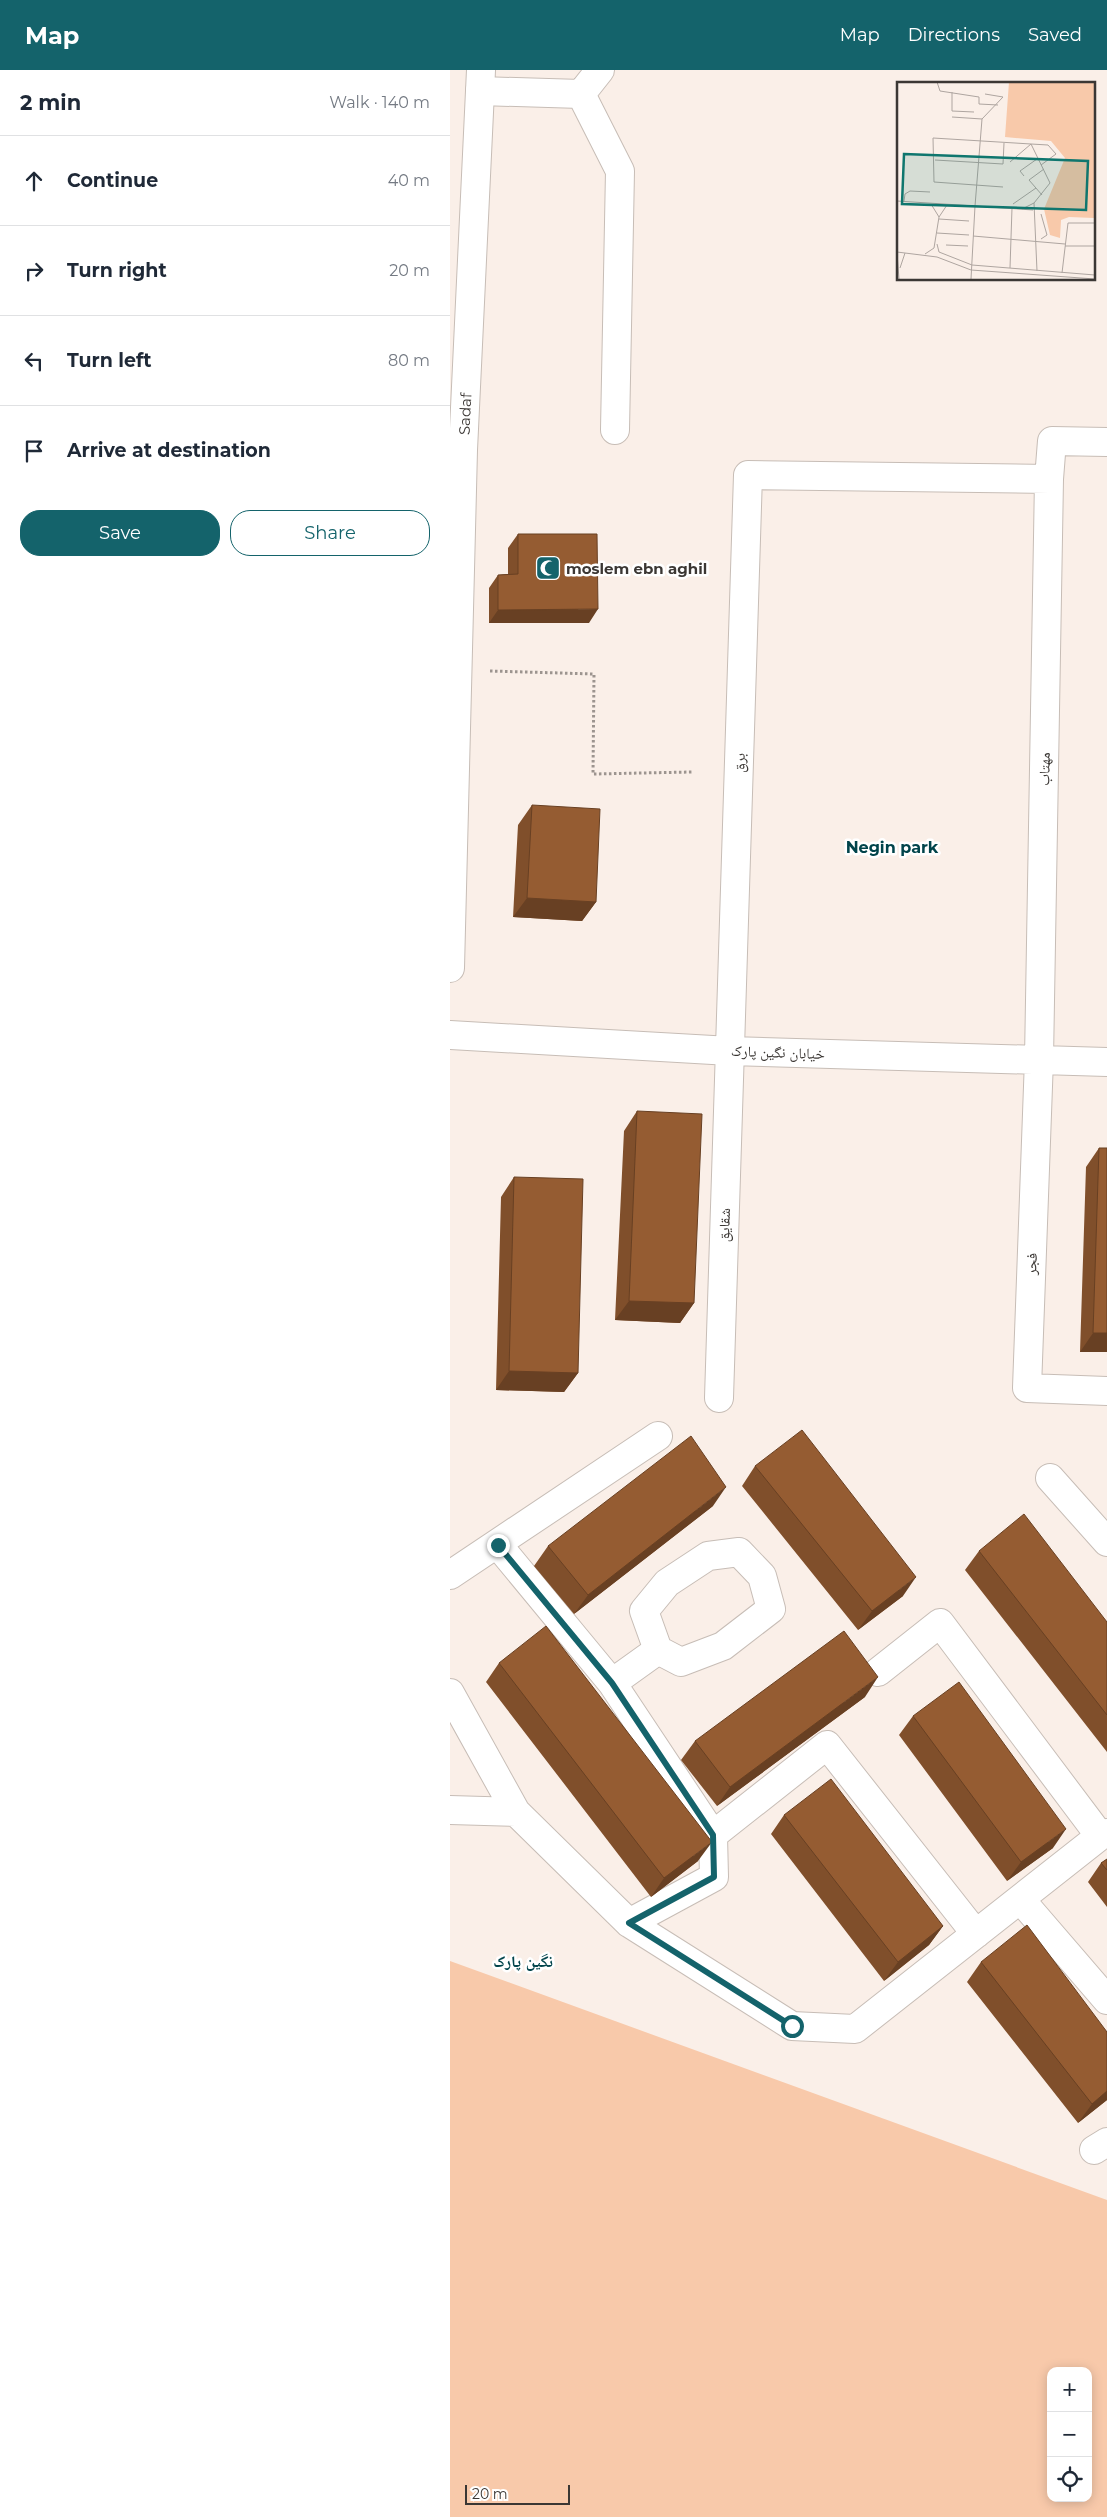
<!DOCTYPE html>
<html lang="en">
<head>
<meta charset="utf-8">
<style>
  :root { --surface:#fff; --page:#f6f6f7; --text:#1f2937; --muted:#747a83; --line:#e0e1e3; --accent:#14636b }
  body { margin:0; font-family:Montserrat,"Noto Naskh Arabic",sans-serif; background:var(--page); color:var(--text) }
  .controls { position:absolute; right:15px; bottom:15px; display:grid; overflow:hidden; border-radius:10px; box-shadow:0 2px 12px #0003 }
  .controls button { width:45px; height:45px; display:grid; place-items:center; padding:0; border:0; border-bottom:1px solid var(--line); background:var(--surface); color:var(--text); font:25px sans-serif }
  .scale { position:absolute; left:15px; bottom:12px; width:105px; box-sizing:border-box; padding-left:5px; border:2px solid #3b3734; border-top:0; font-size:14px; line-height:18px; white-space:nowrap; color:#3b3734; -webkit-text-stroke:4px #fff; paint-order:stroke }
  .stop { position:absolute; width:15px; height:15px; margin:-11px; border:4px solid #14636b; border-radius:50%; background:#fff }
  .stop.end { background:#14636b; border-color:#fff; box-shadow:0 1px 5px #0008 }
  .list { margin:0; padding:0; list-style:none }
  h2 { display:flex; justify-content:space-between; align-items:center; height:65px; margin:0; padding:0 20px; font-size:21px }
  h2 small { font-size:16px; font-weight:400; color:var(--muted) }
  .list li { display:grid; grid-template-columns:32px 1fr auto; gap:15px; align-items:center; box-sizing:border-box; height:90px; padding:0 20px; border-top:1px solid var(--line) }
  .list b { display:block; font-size:19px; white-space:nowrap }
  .list em { font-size:16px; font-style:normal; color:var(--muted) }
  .actions { display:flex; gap:10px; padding:15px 20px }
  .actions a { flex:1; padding:11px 0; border:1px solid var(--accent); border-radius:20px; text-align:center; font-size:18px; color:var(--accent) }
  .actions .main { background:var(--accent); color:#fff }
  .icon { flex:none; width:28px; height:28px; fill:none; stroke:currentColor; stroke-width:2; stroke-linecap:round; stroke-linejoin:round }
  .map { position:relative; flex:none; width:657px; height:2447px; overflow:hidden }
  header { display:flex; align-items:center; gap:30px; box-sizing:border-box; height:70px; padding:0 25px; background:var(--accent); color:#fff }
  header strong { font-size:24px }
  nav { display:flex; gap:28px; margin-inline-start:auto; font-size:18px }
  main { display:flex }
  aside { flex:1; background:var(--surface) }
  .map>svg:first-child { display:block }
  .green { fill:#f8c9aa; fill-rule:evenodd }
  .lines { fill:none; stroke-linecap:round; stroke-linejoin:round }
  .minor-casing { stroke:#c7bdb6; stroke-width:30 }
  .secondary-casing { stroke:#c7bdb6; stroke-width:30 }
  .path { stroke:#9c948f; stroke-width:3; stroke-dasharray:2.5 2.5; stroke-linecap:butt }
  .minor { stroke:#fff; stroke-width:28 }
  .secondary { stroke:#fff; stroke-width:28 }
  .wall { fill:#804f2b }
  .shaded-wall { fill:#684023 }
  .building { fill:#955c32; stroke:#684023 }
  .route { stroke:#14636b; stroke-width:6 }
  .labels { text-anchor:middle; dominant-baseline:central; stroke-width:5; stroke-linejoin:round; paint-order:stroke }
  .street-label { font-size:15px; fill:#3b3734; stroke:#fff }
  .poi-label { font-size:15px; font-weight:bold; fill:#3b3734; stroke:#fff; text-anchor:start }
  .neighbourhood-label { font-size:16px; font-weight:bold; fill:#01444b; stroke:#fff }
  .inset-road { fill:none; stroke:#aea5a0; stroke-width:1 }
  .view { fill:#0f766e; fill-opacity:0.15; stroke:#0f766e; stroke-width:2.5 }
  .inset-edge { fill:none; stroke:#3b3734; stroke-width:2.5 }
</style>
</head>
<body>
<header>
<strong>Map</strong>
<nav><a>Map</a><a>Directions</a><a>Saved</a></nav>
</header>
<main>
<aside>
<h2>2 min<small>Walk · 140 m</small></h2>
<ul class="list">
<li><svg class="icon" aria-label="ahead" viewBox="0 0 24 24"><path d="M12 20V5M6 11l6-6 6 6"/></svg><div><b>Continue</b></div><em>40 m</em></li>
<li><svg class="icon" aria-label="right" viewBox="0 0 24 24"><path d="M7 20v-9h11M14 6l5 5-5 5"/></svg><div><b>Turn right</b></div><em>20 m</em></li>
<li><svg class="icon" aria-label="left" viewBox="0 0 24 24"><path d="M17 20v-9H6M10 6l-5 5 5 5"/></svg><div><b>Turn left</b></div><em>80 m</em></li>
<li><svg class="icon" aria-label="arrive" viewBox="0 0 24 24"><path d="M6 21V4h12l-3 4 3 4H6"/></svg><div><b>Arrive at destination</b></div></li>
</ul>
<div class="actions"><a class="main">Save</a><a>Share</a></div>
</aside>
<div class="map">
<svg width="657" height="2447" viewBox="0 0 657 2447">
  <rect width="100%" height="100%" fill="#faefe8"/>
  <path class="green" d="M0,1891l657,239v317h-657zM601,2301h37v127h-37z"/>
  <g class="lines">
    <defs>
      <path id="minor" d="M30,21l101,3 39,77 -5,259
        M131,24l19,-24
        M599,409l-10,580 -12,329 80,3
        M0,965l280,16 377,11
        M269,1328l29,-923 301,4 3,-38 55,1
        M600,1408l57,64
        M48,1475l114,138 101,152
        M289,1482l23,24 9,33 -48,37 -42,16 -23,-12 -14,-39 23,-28 41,-27z
        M0,1505l208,-139
        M428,1602l62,-49 160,213
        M162,1613l46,-33
        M0,1623l66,119 113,111 163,103 63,3 245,-193 7,-3
        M0,1740l66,2
        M570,1829l87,101
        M179,1853l85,-46 -1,-42 114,-90 149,189
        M644,2080l13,-8"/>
      <path id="secondary" d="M0,898l13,-518 18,-380"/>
    </defs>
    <use href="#minor" class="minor-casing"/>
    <use href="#secondary" class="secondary-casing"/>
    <path class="path" d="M40,601l104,3 -1,100 99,-2"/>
    <use href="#minor" class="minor"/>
    <use href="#secondary" class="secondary"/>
  </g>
  <path class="wall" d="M68,464l71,89h-100v-35l9,-13 10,-1v-26z
    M82,735l64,97 -14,19 -69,-4 5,-92z
    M187,1041l57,192 -14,20 -65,-3 9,-189z
    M649,1078l8,204h-27l6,-185z
    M64,1107l64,196 -14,19 -68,-2 5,-193z
    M305,1396l148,130 -45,34 -116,-144z
    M263,1436l-139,108 -40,-48 14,-20z
    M529,1481l128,71v130l-142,-182z
    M49,1593l199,198 -47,36 -165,-215z
    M415,1627l-148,109 -36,-46 14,-19z
    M463,1646l140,132 -46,33 -108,-146z
    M334,1745l159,111 -14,19 -45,36 -113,-147z
    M657,1789v48l-19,-25 13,-19z
    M531,1892l126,70v68l-29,23 -111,-141z"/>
  <path class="shaded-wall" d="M148,539l-9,14h-100l9,-13z
    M77,828l69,4 -14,19 -69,-4z
    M179,1231l65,2 -14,20 -65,-3z
    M643,1263h14v19h-27z
    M59,1301l69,2 -14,19 -68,-2z
    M276,1417l-13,19 -139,108 14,-19z
    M466,1507l-13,19 -45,34 14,-19z
    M428,1607l-13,20 -148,109 13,-19z
    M616,1759l-13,19 -46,33 14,-19z
    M262,1772l-14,19 -47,36 13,-19z
    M493,1856l-14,19 -45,36 14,-19z
    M657,2021v9l-29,23 14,-19z"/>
  <path class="building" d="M68,464h79l1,75 -100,1v-35l20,-1z
    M82,735l68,4 -4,93 -69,-4z
    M187,1041l65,3 -8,189 -65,-2z
    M649,1078h8v185h-14z
    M64,1107l69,2 -5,194 -69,-2z
    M352,1360l114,147 -44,34 -117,-145z
    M241,1366l35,51 -138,108 -40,-49z
    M574,1444l83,108v93l-128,-164z
    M96,1556l166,216 -48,36 -165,-215z
    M394,1561l34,46 -148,110 -35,-46z
    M509,1612l107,147 -45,33 -108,-146z
    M381,1709l112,147 -45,36 -114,-147z
    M657,1789v11l-6,-7z
    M577,1855l80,107v59l-15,13 -111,-142z"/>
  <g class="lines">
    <path class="route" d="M48,1475l114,138 101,152 1,42 -85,46 163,103"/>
  </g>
  <defs>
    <symbol id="mosque-square" viewBox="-11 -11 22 22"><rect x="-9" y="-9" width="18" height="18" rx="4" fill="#14636b" stroke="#fff"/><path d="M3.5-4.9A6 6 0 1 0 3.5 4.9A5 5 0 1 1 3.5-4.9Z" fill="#fff"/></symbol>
  </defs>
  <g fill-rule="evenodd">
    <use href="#mosque-square" x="84" y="484" width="28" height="28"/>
  </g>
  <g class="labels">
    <g class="street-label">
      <text transform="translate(15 344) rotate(-87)">Sadaf</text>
      <text transform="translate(289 693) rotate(-88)">برق</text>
      <text transform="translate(594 699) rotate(-89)">مهتاب</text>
      <text transform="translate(328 982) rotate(2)">خیابان نگین پارک</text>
      <text transform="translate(274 1155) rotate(-88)">شقایق</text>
      <text transform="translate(581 1194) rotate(-88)">فجر</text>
    </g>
    <g class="poi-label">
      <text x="116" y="498">moslem ebn aghil</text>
    </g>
    <g class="neighbourhood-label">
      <text x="442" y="777">Negin park</text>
      <text x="73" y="1891">نگین پارک</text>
    </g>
  </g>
  <g transform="translate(447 12)">
    <rect width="198" height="198" fill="#faefe8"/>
    <path d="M112,0h85v136l-25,-1 -8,3 -1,18 -10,-3 -6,-26 21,-51 -14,-17 -46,-4z" fill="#f8c9aa"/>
    <path class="inset-road" d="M40,0l3,9 39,6v7l19,1M55,10v19l22,1M55,35l30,2 21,-22 -18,-3M85,37l-7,87 58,4M38,78l68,4 1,-21M113,80l21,-18 17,1 8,9 -15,11M127,94l-4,-5 17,-12M106,105l-69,-5 -1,-44 98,6 19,39 -16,20 -12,6M145,113l-13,-15 15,-11M0,119l78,5 -4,73M7,119l1,-7 5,-3 20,1M137,121l3,68M34,122l8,13M116,122l23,-16M42,137l30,2M40,151l32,2M76,154l92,8M144,157l6,-4 -6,-21M40,162l2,8 33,13M49,163l22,1M168,164h30M0,170l40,5 34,13M0,171l2,26M28,172l9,-6 5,-31 8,-12M75,183l123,10M3,186l5,-15M113,186l2,-60M74,188l124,9M165,191l6,-50h27"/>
    <path class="view" d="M7,72l184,7 -2,49 -184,-6z"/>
    <rect width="198" height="198" class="inset-edge"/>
  </g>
</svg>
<div class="controls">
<button>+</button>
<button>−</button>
<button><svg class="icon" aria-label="locate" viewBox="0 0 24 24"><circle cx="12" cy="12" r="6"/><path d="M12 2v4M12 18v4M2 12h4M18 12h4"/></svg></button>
</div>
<div class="scale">20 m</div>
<div class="stop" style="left:342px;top:1956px"></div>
<div class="stop end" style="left:48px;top:1475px"></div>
</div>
</main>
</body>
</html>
